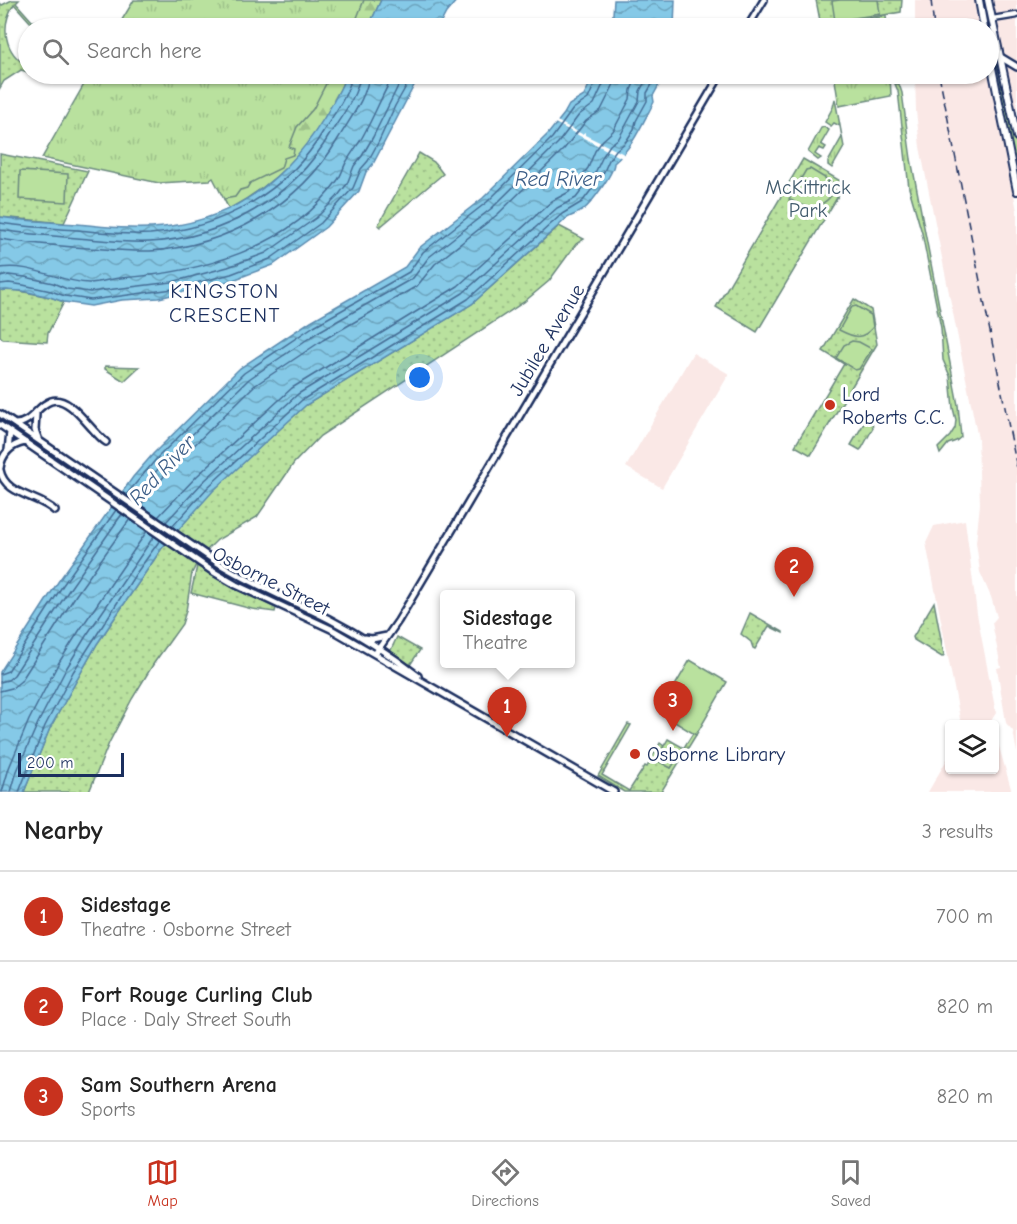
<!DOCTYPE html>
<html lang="en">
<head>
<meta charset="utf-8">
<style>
  :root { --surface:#fff; --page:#f6f6f6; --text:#222; --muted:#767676; --line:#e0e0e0; --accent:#c8321e }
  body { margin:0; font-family:"Comic Neue",sans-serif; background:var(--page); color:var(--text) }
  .controls { position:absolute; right:18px; bottom:18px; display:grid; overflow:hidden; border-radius:6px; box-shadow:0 2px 4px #0004 }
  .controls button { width:54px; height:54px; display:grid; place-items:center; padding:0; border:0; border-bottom:2px solid var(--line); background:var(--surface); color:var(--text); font:30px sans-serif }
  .scale { position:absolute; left:18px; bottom:15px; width:106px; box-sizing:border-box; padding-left:6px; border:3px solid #1b2f5e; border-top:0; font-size:16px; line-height:21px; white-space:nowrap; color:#1b2f5e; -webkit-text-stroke:4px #fff; paint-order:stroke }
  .you { position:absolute; left:420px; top:378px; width:21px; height:21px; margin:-15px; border:4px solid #fff; border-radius:50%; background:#1a73e8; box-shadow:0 0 0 9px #1a73e833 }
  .badge { display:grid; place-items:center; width:39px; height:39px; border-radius:50%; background:var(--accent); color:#fff; font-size:20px; font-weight:700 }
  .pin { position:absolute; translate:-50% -50px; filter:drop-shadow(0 2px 3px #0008) }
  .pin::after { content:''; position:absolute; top:32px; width:21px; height:18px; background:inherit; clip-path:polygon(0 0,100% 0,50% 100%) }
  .popup { position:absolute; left:440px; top:590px; width:135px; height:78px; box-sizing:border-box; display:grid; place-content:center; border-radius:6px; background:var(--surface); filter:drop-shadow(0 2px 4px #0005); font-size:20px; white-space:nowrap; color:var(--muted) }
  .popup b { font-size:22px; color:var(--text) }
  .popup::after { content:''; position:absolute; left:50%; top:100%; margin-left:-12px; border:12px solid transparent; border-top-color:var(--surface) }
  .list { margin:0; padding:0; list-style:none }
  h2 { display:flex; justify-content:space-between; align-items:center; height:78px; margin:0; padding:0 24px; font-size:26px }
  h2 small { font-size:20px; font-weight:400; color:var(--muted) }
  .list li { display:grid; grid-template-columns:39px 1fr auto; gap:18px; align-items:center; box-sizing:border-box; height:90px; padding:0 24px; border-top:2px solid var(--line) }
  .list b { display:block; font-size:22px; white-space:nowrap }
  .list p { margin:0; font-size:20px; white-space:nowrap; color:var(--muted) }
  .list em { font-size:20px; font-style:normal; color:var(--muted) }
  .icon { flex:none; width:33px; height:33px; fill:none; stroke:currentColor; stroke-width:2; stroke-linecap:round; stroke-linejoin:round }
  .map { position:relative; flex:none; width:1017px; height:792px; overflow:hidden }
  .search { position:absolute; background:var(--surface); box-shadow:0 2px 4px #0004; left:18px; right:18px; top:18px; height:66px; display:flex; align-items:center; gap:15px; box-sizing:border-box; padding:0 21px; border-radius:33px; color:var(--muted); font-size:22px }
  .sheet { height:348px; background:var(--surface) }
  nav { display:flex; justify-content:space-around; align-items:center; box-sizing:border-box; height:84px; border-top:2px solid var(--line); background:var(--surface); font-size:16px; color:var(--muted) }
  nav a { display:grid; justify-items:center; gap:3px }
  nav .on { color:var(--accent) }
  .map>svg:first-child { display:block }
  .built { fill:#fae8e6 }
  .grass { fill:url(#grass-tufts); stroke:#6a887e; stroke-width:1.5 }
  .forest { fill:url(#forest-firs); stroke:#6a887e; stroke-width:1.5 }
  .park { fill:url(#park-dots); stroke:#6a887e; stroke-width:1.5 }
  .garden { fill:#b9e19e; stroke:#6a887e; stroke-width:1.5 }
  .water { fill:url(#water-waves); stroke:#5b8bb0; stroke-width:1.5 }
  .pier { fill:#fff }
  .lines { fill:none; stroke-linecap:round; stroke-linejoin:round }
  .shore { stroke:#456d95; stroke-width:1.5 }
  .tertiary-casing { stroke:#1b2f5e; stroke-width:9 }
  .secondary-casing { stroke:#1b2f5e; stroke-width:10 }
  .primary-casing { stroke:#1b2f5e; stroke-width:10 }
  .tertiary { stroke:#fff; stroke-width:4.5 }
  .secondary { stroke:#fff; stroke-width:5 }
  .primary { stroke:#fff; stroke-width:6 }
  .rail { stroke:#1b2f5e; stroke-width:1.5; stroke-dasharray:9 4.5; stroke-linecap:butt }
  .poi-dot { fill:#c8321e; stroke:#fff; stroke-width:2 }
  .labels { text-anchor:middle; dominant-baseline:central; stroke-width:6; stroke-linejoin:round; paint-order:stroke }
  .park-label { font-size:20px; fill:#425c6e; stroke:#fff }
  .street-label { font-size:20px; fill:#1b2f5e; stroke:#fff }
  .poi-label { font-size:20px; fill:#1b2f5e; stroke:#fff; text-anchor:start }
  .water-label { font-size:21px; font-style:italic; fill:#3b5d87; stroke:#fff }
  .neighbourhood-label { font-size:21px; letter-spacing:1.5px; fill:#1b2f5e; stroke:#fff }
</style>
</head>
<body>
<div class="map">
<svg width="1017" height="792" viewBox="0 0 1017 792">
  <defs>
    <pattern id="grass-tufts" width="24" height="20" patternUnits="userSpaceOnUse" patternTransform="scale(1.5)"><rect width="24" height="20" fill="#b9e19e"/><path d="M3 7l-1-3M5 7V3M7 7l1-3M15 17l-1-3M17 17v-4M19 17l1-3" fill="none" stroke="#9ec18a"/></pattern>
    <pattern id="forest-firs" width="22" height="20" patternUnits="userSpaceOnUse" patternTransform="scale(1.5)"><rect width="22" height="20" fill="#b9e19e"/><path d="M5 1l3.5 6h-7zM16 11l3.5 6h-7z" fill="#9ec18a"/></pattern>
    <pattern id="park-dots" width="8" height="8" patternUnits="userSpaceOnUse" patternTransform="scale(1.5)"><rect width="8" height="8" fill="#b9e19e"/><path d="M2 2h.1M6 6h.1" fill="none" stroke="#9ec18a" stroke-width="1.8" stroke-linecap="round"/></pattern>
    <pattern id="water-waves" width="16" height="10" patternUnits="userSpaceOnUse" patternTransform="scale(1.5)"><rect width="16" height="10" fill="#85c9e7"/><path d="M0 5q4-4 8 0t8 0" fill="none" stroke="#6ca4be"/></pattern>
  </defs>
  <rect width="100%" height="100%" fill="#fff"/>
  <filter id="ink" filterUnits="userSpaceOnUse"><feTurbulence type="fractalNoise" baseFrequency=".0167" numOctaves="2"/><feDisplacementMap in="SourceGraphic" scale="12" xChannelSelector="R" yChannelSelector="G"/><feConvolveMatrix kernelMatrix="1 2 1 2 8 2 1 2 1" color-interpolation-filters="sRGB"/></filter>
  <g filter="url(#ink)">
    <path class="built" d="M915,0h63l4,28h-67z
      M979,0h38v137l-25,-117 -9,1z
      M989,62l28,149v542l-4,-22 -7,-8 -1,-7 -8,-48 4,-1 -9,-44 5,-6 -6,-20 -11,-25 -4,-30 4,-38 -2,-65 -58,-292 -4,-36 -1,-37h73z
      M693,353l36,21 -67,114 -36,-21z
      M965,520l12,94 19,99 -5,8 1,3h-31l-35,-181 8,-17z
      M995,733l17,59h-84l21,-36 1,14h44z"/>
    <path class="grass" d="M134,0h247l-13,28h-251z
      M886,16l1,12h-61v-1z
      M989,50l12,7 16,80v54z
      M90,74h257l-69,103 -49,32 -16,-31 -3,2 -51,3 -117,-25z
      M834,74h56l1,22 -52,10z
      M895,84h4l3,9 9,66 47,246 3,32 -5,4 -8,3 -8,10 -2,-6 12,-12 5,-8 1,-8 -3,-12 -3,-32 -7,-16 -2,-32 -19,-95 -13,-45 -11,-97z
      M835,99l9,48 -12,21 -4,-3v-3l14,-25 -2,-11 -6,-3 -3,3 -6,-4 8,-15z
      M824,127l5,3 -8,14 5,3 -2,3 -5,-2 -4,6 6,4 -3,2 -10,-8 13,-24z"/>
    <path class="forest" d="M364,0h17l-13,28h-15z
      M331,74h16c-27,62 -58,102 -118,135l-5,-10 11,-2 5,-7 7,-2 3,-5 31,-15 3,-10 9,-3 1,-6 -5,-2 8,-20 16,-18z"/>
    <path class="park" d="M12,0h7l-3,3 16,18 15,2 10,5 -26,-5 -17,-19c-14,22 -10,49 14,62v6l-7,-2 -17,11 -4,7v-85l2,2z
      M816,0h86l-1,12 -80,14z
      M419,153l15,9 9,12 -63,53 -2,-2z
      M0,154l88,17 -24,52 -64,-6z
      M803,159l39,23 2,4 -87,146 -41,-25z
      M559,226l25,13 -8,5 -27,37 -25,21 -204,134 -26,27 -37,54 -40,23 -17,17 -8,16 -6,38 -4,13 -28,39 -22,36 -23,44 -20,49h-65l26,-64 47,-84 65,-96 50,-57 94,-86 166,-101z
      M9,289l41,8 14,5 -16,31 -1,9 -44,-3 -3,-3v-46z
      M854,299l17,11 6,34 -66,111 -16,-9 49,-82 -21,-13z
      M105,366l34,1 -15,14 -19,-12z
      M870,413l3,15 -11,20 -2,2 -9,-5z
      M197,566l33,20 46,22 -1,4 -23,-3 -61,-16z
      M934,602l10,53 -2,2 -28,-17 -1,-3z
      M750,613l33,19v1l-14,-7 -14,23 -2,-1 -2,-6 -10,-8z
      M397,637l23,13 -10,15 -20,-13z
      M628,724l3,1 -29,50 27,16 16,-25 2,1 13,-24 4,3 -8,14 15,8 22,-35 3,2 -35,57h-37l-26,-16z"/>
    <path class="garden" d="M840,0h38l2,14 -45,7 -3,-20z
      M810,169l28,17c-13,22 -27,27 -49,13l17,-29z
      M20,171l48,3 -1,28 -48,-3z
      M856,306l15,9 2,12c-11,14 -20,10 -34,3l13,-23z
      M852,341l7,1 13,7 -13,20 -4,1 -19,-12 8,-13z
      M690,660l37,22 -31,53 -33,-20 -3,-4z
      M668,739l16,9 -13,20 -15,-8z"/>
    <path class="water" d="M381,0h76l-11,13 -8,15h-70z
      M614,0h61l-1,28h-62z
      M347,74h73l-47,90 -7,8 -7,19 -33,36 -53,38 -40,15 -74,18 -37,2 -31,6 -27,-4 -14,-5 -27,-6 -23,-1v-73c26,4 51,5 77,7 29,3 59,6 87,3 91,-10 148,-74 183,-153z
      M594,74h71l-12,22 1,6c-12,22 -21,45 -40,61 0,10 -23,41 -31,47 -5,4 -12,5 -17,9l-94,85 -166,101 -93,86 -51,57 -65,96 -47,84 -26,64h-24v-120l58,-90 75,-105 20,-23 87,-86 71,-47 94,-54 14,-19 64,-50 65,-64 16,-20 5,-9 15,-9z"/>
    <path class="pier" d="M555,120l27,14 3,-2v3l39,19 -2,4 -69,-36z"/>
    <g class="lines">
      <path class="shore" d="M0,223c26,4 51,5 77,7 24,2 50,5 73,4 71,-5 138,-42 174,-104 10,-16 26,-37 28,-56
        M0,230c26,4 51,6 77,8 24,2 49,5 73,4 73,-4 143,-44 180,-108 11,-17 29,-40 30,-60
        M0,239c24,4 48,6 73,8 23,1 54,5 77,4 77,-5 149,-45 188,-112 11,-19 30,-43 31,-65
        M0,268c31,-5 59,14 89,15 10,0 21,-4 31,-5 79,-5 169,-29 217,-97 5,-6 6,-14 10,-20 5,-9 12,-17 17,-27 11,-20 19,-41 30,-60
        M0,277l9,-2 16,2 28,6 14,6 23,3 82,-10 56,-15 38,-14 50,-35 21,-21 10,-13 7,-18 8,-10 11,-19 31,-63
        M0,284l9,-1 14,2 28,6 14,5 26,4 82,-11 58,-15 39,-15 51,-36 32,-35 8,-19 7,-8 11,-20 16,-35 18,-32
        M126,495l32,-38 86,-84 70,-47 95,-54 14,-20 64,-50 65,-64 21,-29 15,-10 11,-25
        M132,500l32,-38 85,-83 69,-47 95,-54 16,-21 63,-49 66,-65 21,-28 15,-11 11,-24 1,-6
        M140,505l31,-37 83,-82 69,-46 94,-54 18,-22 63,-50 66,-65 22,-28 15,-11 13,-26 1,-10
        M158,517l39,-41 95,-88 166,-102 94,-85 17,-9 19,-24 7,-17 8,-11 10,-9 17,-32 1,-9 7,-16
        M166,522l37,-40 95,-88 165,-101 94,-85 19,-10 19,-25 8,-17 7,-11 9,-7 20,-37 1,-10 9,-17
        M172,527l36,-40 94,-87 166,-101 94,-85 20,-12 20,-26 7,-16 7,-10 9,-7 9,-14 2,-8 11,-20v-8l11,-19
        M0,674l8,-3 55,-86 53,-75
        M0,682l8,-2 6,-5 55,-85 53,-76
        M0,691l12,-3 9,-7 55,-86 54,-76
        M2,792l7,-24 20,-48 29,-56 21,-33 68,-100
        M11,792l6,-21 21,-48 28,-54 20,-33 68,-100
        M19,792l26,-66 28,-54 62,-97 25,-35"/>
      <defs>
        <path id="tertiary" d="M993,19l24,-4
          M794,571v1"/>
        <path id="secondary" d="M747,28l17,-28
          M989,50l28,17
          M0,414l218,149c35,22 74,37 111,56 31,16 62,36 89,57
          M36,414l-1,16 3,8
          M15,424c18,-1 21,-18 36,-23 20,-6 39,30 55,41
          M0,425l212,146 24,14 95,44 283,163
          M8,450l2,-18
          M0,468c2,-14 11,-23 25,-26
          M0,470c5,26 39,25 55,41
          M365,638l7,1 15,-3
          M375,654l23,-33 59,-99 264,-448"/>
        <path id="primary" d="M979,0l5,28
          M988,0l29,137
          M988,48l29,143"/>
      </defs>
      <use href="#tertiary" class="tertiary-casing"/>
      <use href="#secondary" class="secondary-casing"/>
      <use href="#primary" class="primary-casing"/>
      <use href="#tertiary" class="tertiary"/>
      <use href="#secondary" class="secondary"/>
      <use href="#primary" class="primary"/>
      <path class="rail" d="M931,0l3,28
        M939,74l78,394"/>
    </g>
  </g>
  <g class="poi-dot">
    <circle cx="830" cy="405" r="6"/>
    <circle cx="635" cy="754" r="6"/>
  </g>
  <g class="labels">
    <g class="park-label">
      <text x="808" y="187">McKittrick<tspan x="808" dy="23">Park</tspan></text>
    </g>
    <g class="street-label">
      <text transform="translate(547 340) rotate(-59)">Jubilee Avenue</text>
      <text transform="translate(271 581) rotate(27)">Osborne Street</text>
    </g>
    <g class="poi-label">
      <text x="842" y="394">Lord<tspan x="842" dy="23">Roberts C.C.</tspan></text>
      <text x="647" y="754">Osborne Library</text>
    </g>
    <g class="water-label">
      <text x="558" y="179">Red River</text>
      <text transform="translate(162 470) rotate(-47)">Red River</text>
    </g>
    <g class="neighbourhood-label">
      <text x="225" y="291">KINGSTON<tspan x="225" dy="24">CRESCENT</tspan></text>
    </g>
  </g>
</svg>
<div class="controls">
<button><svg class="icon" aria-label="layers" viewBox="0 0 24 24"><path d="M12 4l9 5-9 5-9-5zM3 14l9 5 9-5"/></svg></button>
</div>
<div class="scale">200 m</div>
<div class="you"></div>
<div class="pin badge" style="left:507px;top:737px">1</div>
<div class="popup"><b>Sidestage</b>Theatre</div>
<div class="pin badge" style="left:794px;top:597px">2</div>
<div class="pin badge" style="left:673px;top:731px">3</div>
<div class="search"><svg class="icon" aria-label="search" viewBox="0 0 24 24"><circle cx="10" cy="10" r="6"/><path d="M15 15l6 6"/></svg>Search here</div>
</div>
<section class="sheet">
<h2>Nearby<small>3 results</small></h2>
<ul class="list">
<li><span class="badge">1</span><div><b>Sidestage</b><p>Theatre · Osborne Street</p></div><em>700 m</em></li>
<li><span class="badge">2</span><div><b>Fort Rouge Curling Club</b><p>Place · Daly Street South</p></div><em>820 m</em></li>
<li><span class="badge">3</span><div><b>Sam Southern Arena</b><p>Sports</p></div><em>820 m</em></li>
</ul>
</section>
<nav>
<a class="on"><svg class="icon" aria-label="map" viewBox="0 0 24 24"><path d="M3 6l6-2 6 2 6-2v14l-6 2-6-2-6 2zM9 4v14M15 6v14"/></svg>Map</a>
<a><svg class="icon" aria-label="directions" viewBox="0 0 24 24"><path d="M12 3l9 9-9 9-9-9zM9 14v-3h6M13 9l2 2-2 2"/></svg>Directions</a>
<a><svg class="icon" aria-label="saved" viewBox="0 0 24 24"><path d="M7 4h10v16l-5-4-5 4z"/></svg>Saved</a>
</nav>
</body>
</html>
